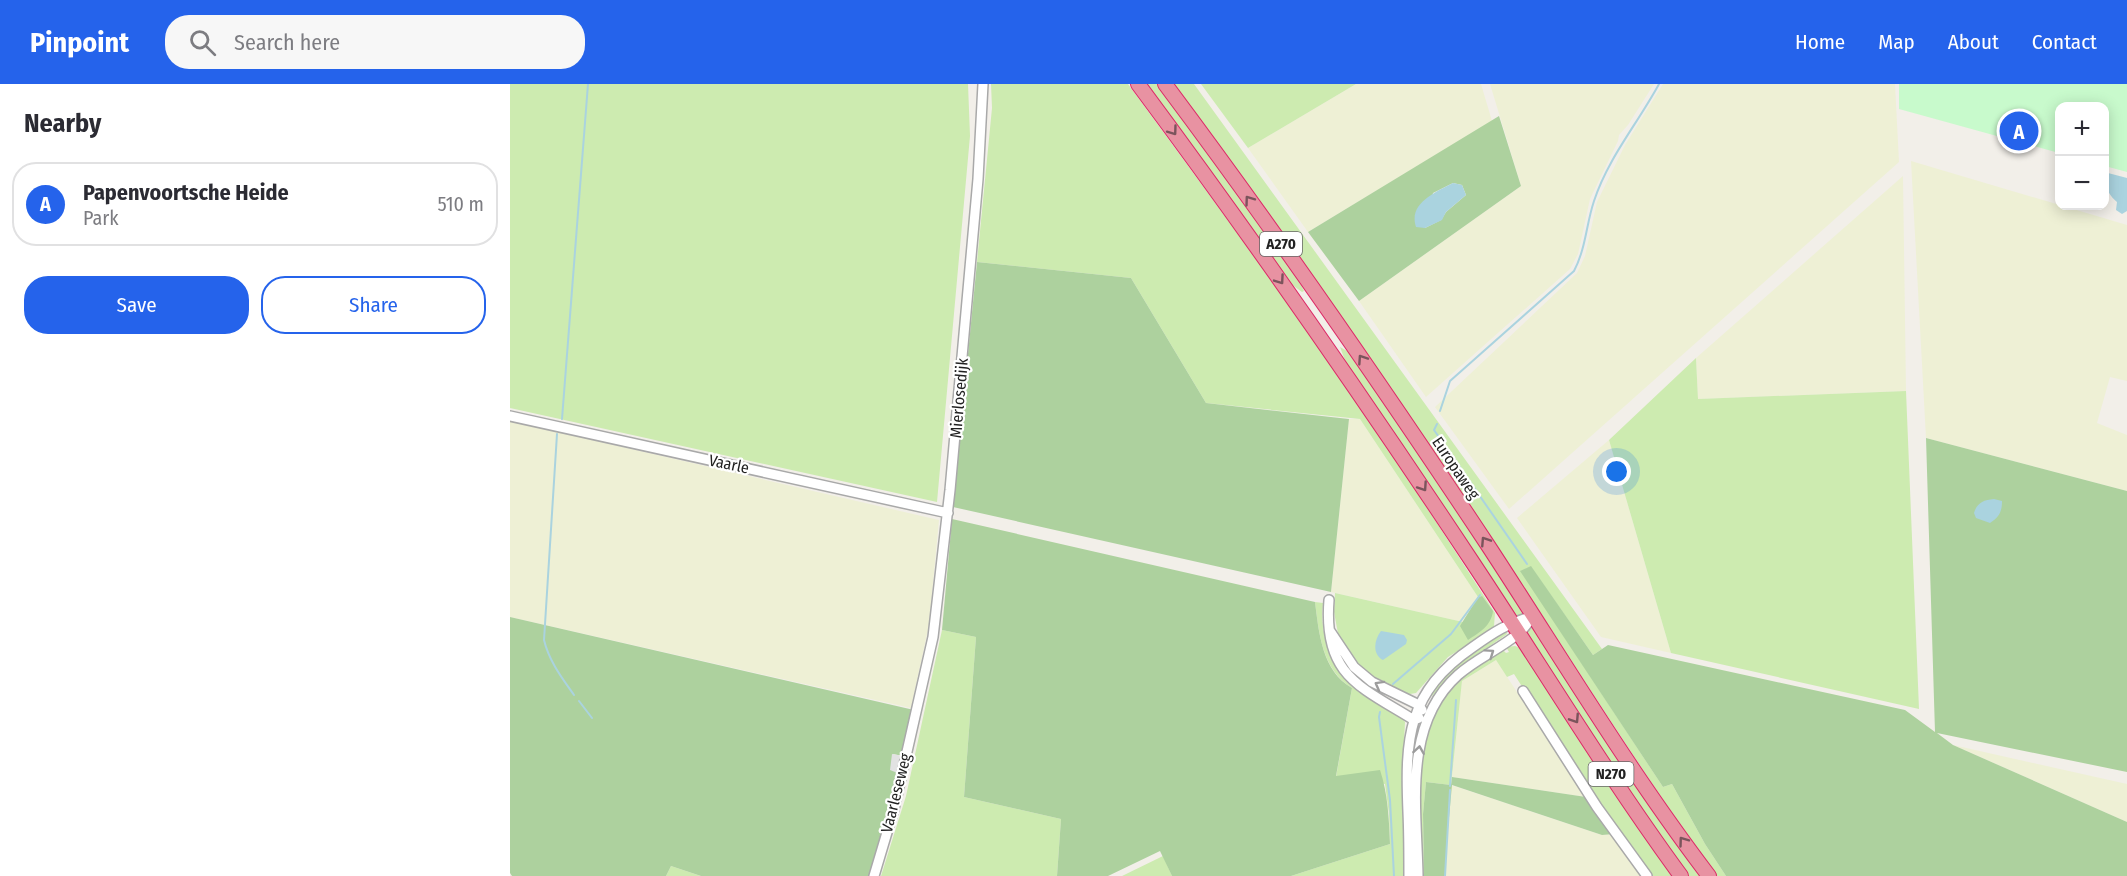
<!DOCTYPE html>
<html lang="en">
<head>
<meta charset="utf-8">
<style>
  :root { --surface:#fff; --page:#f7f7f7; --text:#2b2b33; --muted:#7c7c81; --line:#e1e1e2; --accent:#2563eb }
  body { margin:0; font-family:"Fira Sans Condensed",sans-serif; background:var(--page); color:var(--text) }
  .controls { position:absolute; right:18px; top:18px; display:grid; overflow:hidden; border-radius:12px; box-shadow:0 3px 15px #0003 }
  .controls button { width:54px; height:54px; display:grid; place-items:center; padding:0; border:0; border-bottom:2px solid var(--line); background:var(--surface); color:var(--text); font:30px sans-serif }
  .you { position:absolute; left:1107px; top:388px; width:21px; height:21px; margin:-15px; border:4px solid #fff; border-radius:50%; background:#1a73e8; box-shadow:0 0 0 9px #1a73e833 }
  .badge { display:grid; place-items:center; width:39px; height:39px; border-radius:50%; background:var(--accent); color:#fff; font-size:20px; font-weight:700 }
  .pin { position:absolute; translate:-50% -50%; border:3px solid #fff; box-shadow:0 2px 6px #0006 }
  .list { margin:0; padding:0; list-style:none }
  h2 { display:flex; justify-content:space-between; align-items:center; height:78px; margin:0; padding:0 24px; font-size:26px }
  h2 small { font-size:20px; font-weight:400; color:var(--muted) }
  .list li { display:grid; grid-template-columns:39px 1fr auto; gap:18px; align-items:center; box-sizing:border-box; height:84px; margin:0 12px 12px; padding:0 12px; border:2px solid var(--line); border-radius:24px }
  .list b { display:block; font-size:22px; white-space:nowrap }
  .list p { margin:0; font-size:20px; white-space:nowrap; color:var(--muted) }
  .list em { font-size:20px; font-style:normal; color:var(--muted) }
  .actions { display:flex; gap:12px; padding:18px 24px }
  .actions a { flex:1; padding:14px 0; border:2px solid var(--accent); border-radius:24px; text-align:center; font-size:21px; color:var(--accent) }
  .actions .main { background:var(--accent); color:#fff }
  .icon { flex:none; width:33px; height:33px; fill:none; stroke:currentColor; stroke-width:2; stroke-linecap:round; stroke-linejoin:round }
  .map { position:relative; flex:none; width:1617px; height:792px; overflow:hidden }
  header { display:flex; align-items:center; gap:36px; box-sizing:border-box; height:84px; padding:0 30px; background:var(--accent); color:#fff }
  header strong { font-size:28px }
  nav { display:flex; gap:33px; margin-inline-start:auto; font-size:21px }
  .search { width:420px; height:54px; background:var(--page); display:flex; align-items:center; gap:15px; box-sizing:border-box; padding:0 21px; border-radius:24px; color:var(--muted); font-size:22px }
  main { display:flex }
  aside { flex:1; background:var(--surface) }
  .map>svg:first-child { display:block }
  .farmland { fill:#eef0d5 }
  .grass { fill:#cdebb0 }
  .forest { fill:#add19e; fill-rule:evenodd }
  .park { fill:#c8facc }
  .parking { fill:#e2e2e2 }
  .water { fill:#aad3df }
  .lines { fill:none; stroke-linecap:round; stroke-linejoin:round }
  .stream { stroke:#aad3df; stroke-width:2 }
  .minor-casing { stroke:#a9a9a9; stroke-width:12 }
  .highway-casing { stroke:#dc2a67; stroke-width:16 }
  .minor { stroke:#fff; stroke-width:9 }
  .highway { stroke:#e892a2; stroke-width:14 }
  .oneway { stroke:#7b545c }
  .oneway2 { stroke:#9c9c9c }
  .labels { text-anchor:middle; dominant-baseline:central; stroke-width:4.5; stroke-linejoin:round; paint-order:stroke }
  .shield { fill:#fff; stroke:#646464; stroke-width:1.5 }
  .shield-label { font-size:15px; font-weight:bold; fill:#222 }
  .street-label { font-size:16px; fill:#222; stroke:#fff }
</style>
</head>
<body>
<header>
<strong>Pinpoint</strong>
<div class="search"><svg class="icon" aria-label="search" viewBox="0 0 24 24"><circle cx="10" cy="10" r="6"/><path d="M15 15l6 6"/></svg>Search here</div>
<nav><a>Home</a><a>Map</a><a>About</a><a>Contact</a></nav>
</header>
<main>
<aside>
<h2>Nearby<small></small></h2>
<ul class="list">
<li><span class="badge">A</span><div><b>Papenvoortsche Heide</b><p>Park</p></div><em>510 m</em></li>
</ul>
<div class="actions"><a class="main">Save</a><a>Share</a></div>
</aside>
<div class="map">
<svg width="1617" height="792" viewBox="0 0 1617 792">
  <rect width="100%" height="100%" fill="#f2efe9"/>
  <path class="farmland" d="M846,0h125l11,37 -184,111 -60,-84z
    M980,0h164l-26,41 -9,10 -1,6 -28,58 -12,55 -8,15 -144,128 -67,-96 162,-115z
    M1153,0h232l4,78 -390,347 -74,-102 142,-134 8,-17 12,-54 28,-57z
    M1401,77l216,64v156l-17,-4 -13,46 30,12v56l-201,-53z
    M1393,92l3,215 -208,8 -2,-41z
    M839,335h11l118,178 -15,25 -132,-30z
    M0,337l429,99 -10,105 -18,83 -401,-91z
    M1099,356l62,213 -70,-16 -84,-119z
    M986,576l90,137 -134,-20 10,-96z
    M1443,661l174,39v38z
    M941,701l151,50 12,-1 28,42h-196v-26z"/>
  <path class="grass" d="M0,0h458l2,52 -33,366 -427,-94z
    M481,0h137l162,221 99,144 106,164 -1,13 -3,4 -43,27 -32,36 -12,2 -40,-21 -25,-35 -5,-27 1,-19 128,29 19,-26 -4,1 -118,-178 -154,-16 -75,-125 -154,-16 15,-154z
    M633,0h17l140,193 -2,2 6,12 -2,1 -11,-8 -2,1z
    M664,0h20l408,565 -9,6 -62,-88 -10,4 142,216 9,-3 33,60 21,32h-9c-77,-105 -145,-216 -217,-325 -105,-158 -213,-314 -326,-467z
    M691,0h155l-108,64z
    M830,263l7,4 6,6 65,91 106,165 -9,5 -170,-253 1,-2z
    M1186,274l2,41 208,-8 13,318 -248,-56 -62,-213z
    M805,518l8,1c-5,41 16,77 51,99 11,6 24,8 31,20l-3,64 4,29 2,61h-117l99,-32 -1,-30 -4,-30 -49,-7 16,-89c-30,-18 -33,-55 -37,-86z
    M1022,543l58,91 13,13 101,145h-17l-22,-29 -141,-215z
    M432,546l34,7 -12,160 97,22 -4,57h-176l25,-80z
    M995,546l2,4 -43,30 -32,32 -2,-2 23,-29z
    M1005,562l6,2 7,12 88,135 56,81h-23l-96,-141 -39,-61 -7,3 -11,-17 -34,21 -11,104 -25,-3 -3,32 1,62h-5c-1,-66 -12,-148 41,-199 12,-11 29,-19 42,-28l4,4 3,-1 -3,-5z
    M653,772l9,20h-50z
    M161,782l30,10h-35z"/>
  <path class="forest" d="M989,32l22,70 -162,115 -51,-69zM943,99l9,2 4,10 -20,17 -5,8 -16,8 8,-35z
    M467,178l154,16 75,125 143,16 -18,173 -378,-85z
    M1416,354l201,53v281l-190,-39 16,12 174,77v54h-401l-21,-32 -33,-60 -9,3 -143,-216 11,-5 62,89 15,-10 297,65 30,22z
    M442,435l363,83c4,31 7,69 37,86l-16,88 44,-6c8,24 9,49 10,74l-99,32h-119l-12,-25 -52,25h-51l4,-57 -97,-22 12,-160 -34,-7z
    M972,512l11,15c-2,15 -13,21 -25,29l-8,-14 18,-29z
    M0,533l404,93 -11,46 -10,-2 7,20 -28,102h-171l-30,-10 -5,10h-154l-2,-3z
    M942,693l134,20 28,37 -12,1 -150,-50 -6,65v26h-22l-1,-62 3,-32 25,3z"/>
  <path class="park" d="M1389,0h228v88l-22,-6 -1,-60h-44l-1,47 -160,-44z"/>
  <path class="parking" d="M382,670l11,2 -3,18 -10,-4z"/>
  <path class="water" d="M1598,89l19,5v33l-5,3 -6,-4 1,-8c-8,-6 -15,-19 -9,-29z
    M943,99l9,2 4,10 -20,17 -4,8 -17,8 -9,-1c-8,-24 20,-35 37,-44z
    M1484,415l8,2c0,11 -3,16 -12,22l-14,-5 -2,-5c3,-10 9,-13 20,-14z
    M871,547l23,4 3,5 -1,4 -23,16c-11,-6 -9,-20 -2,-29z"/>
  <g class="lines">
    <path class="stream" d="M930,327l10,-30 124,-110c12,-23 12,-46 20,-70 14,-43 44,-78 65,-117
      M52,335l26,-335
      M927,340l-3,6 93,134
      M47,350l-13,206c5,21 18,38 30,55
      M883,600l58,-50 29,-39
      M69,617l13,17
      M870,628l-1,5 11,83 4,76
      M940,702l6,-86
      M935,792l5,-86"/>
    <defs>
      <path id="minor" d="M0,332l438,97
        M819,516c-6,75 30,86 85,120l5,-2
        M820,547l24,36 18,15 47,23 3,5
        M1013,607l74,116 50,69
        M364,792l20,-67 39,-172 17,-147 28,-311 5,-95
        M899,792c0,-21 0,-43 -1,-64 -3,-74 -1,-120 65,-165 21,-15 35,-24 60,-31
        M908,792c-1,-67 -16,-151 40,-201 18,-16 42,-26 61,-42 5,-4 10,-12 14,-17"/>
      <path id="highway" d="M628,0c116,156 227,316 335,479 69,104 134,212 208,313
        M655,0c113,151 220,306 324,463 72,110 140,224 220,329"/>
    </defs>
    <use href="#minor" class="minor-casing"/>
    <use href="#highway" class="highway-casing"/>
    <use href="#minor" class="minor"/>
    <use href="#highway" class="highway"/>
  </g>
  <defs><path id="oneway-chevron" d="M-2-3.5L2.5 0L-2 3.5" fill="none" stroke-width="1.6" stroke-linecap="round" stroke-linejoin="round" transform="scale(1.5)"/></defs>
  <g class="oneway">
    <use href="#oneway-chevron" transform="translate(663 47) rotate(54)"/>
    <use href="#oneway-chevron" transform="translate(739 116) rotate(-126)"/>
    <use href="#oneway-chevron" transform="translate(770 196) rotate(55)"/>
    <use href="#oneway-chevron" transform="translate(852 275) rotate(-124)"/>
    <use href="#oneway-chevron" transform="translate(913 403) rotate(56)"/>
    <use href="#oneway-chevron" transform="translate(975 457) rotate(-123)"/>
    <use href="#oneway-chevron" transform="translate(1065 635) rotate(57)"/>
    <use href="#oneway-chevron" transform="translate(1173 757) rotate(-126)"/>
  </g>
  <g class="oneway2">
    <use href="#oneway-chevron" transform="translate(980 569) rotate(-35)"/>
    <use href="#oneway-chevron" transform="translate(869 601) rotate(-151)"/>
    <use href="#oneway-chevron" transform="translate(909 666) rotate(-81)"/>
  </g>
  <g class="labels">
    <g class="shield">
      <rect x="750" y="148" width="42" height="24" rx="4.5"/>
      <rect x="1078.5" y="678" width="45" height="24" rx="4.5"/>
    </g>
    <g class="shield-label">
      <text x="771" y="160">A270</text>
      <text x="1101" y="690">N270</text>
    </g>
    <g class="street-label">
      <text transform="translate(449 314) rotate(-85)">Mierlosedijk</text>
      <text transform="translate(219 380) rotate(12)">Vaarle</text>
      <text transform="translate(946 384) rotate(56)">Europaweg</text>
      <text transform="translate(386 709) rotate(-76)">Vaarleseweg</text>
    </g>
  </g>
</svg>
<div class="controls">
<button>+</button>
<button>−</button>
</div>
<div class="you"></div>
<div class="pin badge" style="left:1509px;top:47px">A</div>
</div>
</main>
</body>
</html>
